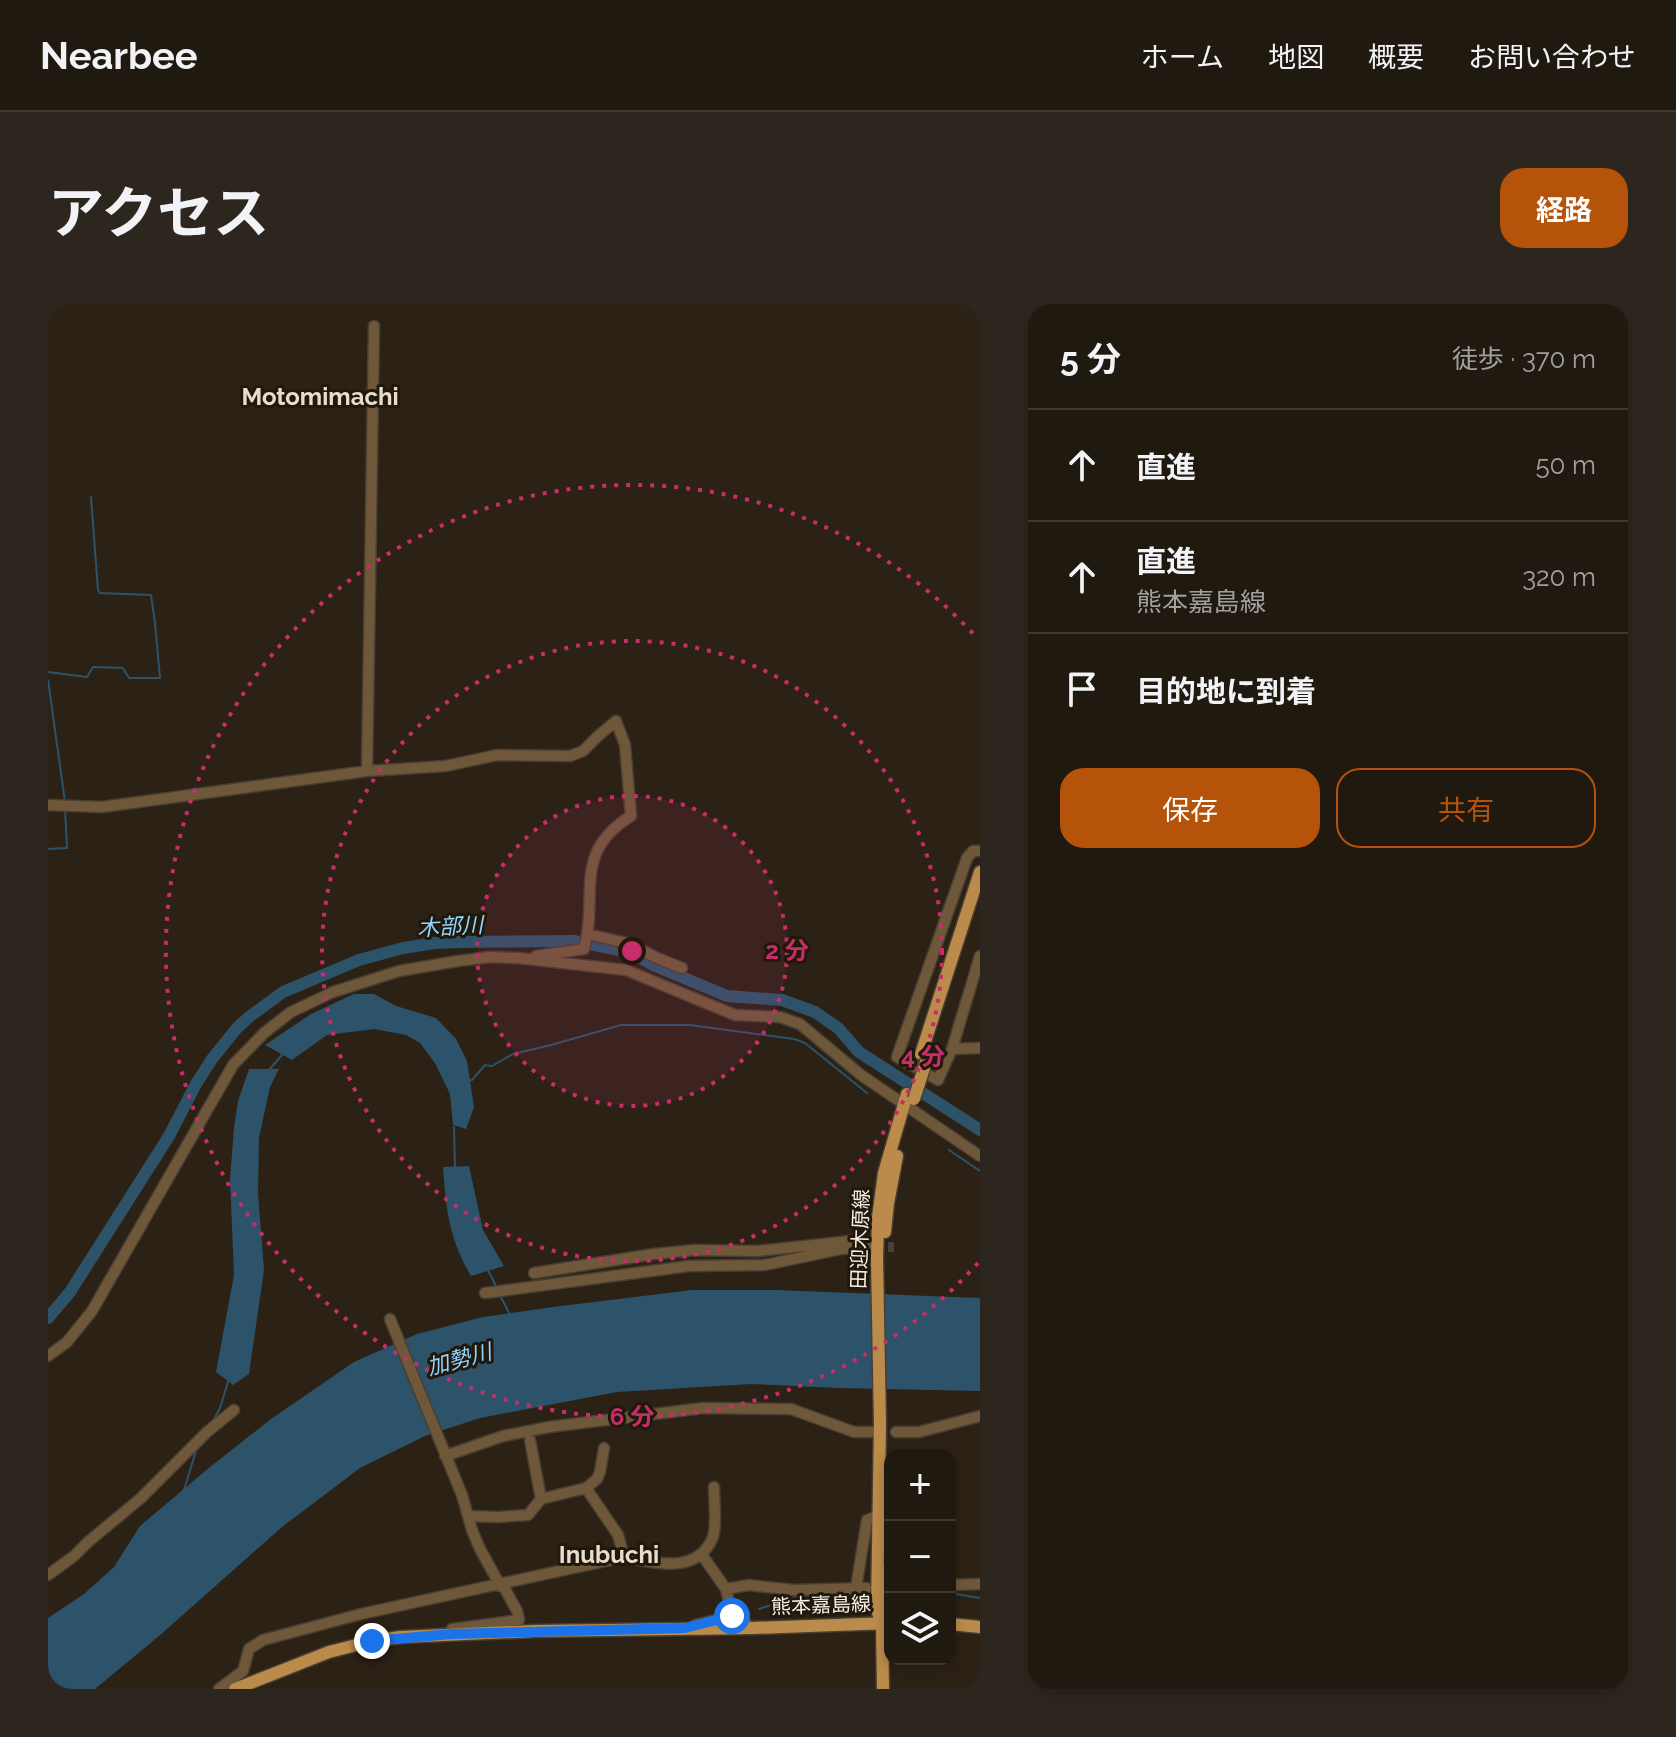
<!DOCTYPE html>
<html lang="ja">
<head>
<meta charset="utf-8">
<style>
  :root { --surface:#201910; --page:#2d261e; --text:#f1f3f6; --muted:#a2a09f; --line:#3d3830; --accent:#b45309 }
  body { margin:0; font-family:Raleway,"Noto Sans JP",sans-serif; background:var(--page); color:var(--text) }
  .controls { position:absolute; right:24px; bottom:24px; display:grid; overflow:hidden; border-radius:16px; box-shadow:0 4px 12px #0003 }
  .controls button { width:72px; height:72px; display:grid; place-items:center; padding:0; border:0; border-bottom:2px solid var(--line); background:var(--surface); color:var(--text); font:40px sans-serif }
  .stop { position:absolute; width:24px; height:24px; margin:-18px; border:6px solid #1a73e8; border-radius:50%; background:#fff }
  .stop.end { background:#1a73e8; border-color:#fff; box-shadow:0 2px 8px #0008 }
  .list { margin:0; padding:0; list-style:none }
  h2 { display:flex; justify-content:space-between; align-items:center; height:104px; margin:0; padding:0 32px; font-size:34px }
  h2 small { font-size:26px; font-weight:400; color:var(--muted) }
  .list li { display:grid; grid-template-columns:52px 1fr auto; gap:24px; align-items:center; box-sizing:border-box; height:112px; padding:0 32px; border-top:2px solid var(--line) }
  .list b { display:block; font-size:30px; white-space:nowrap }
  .list p { margin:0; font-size:26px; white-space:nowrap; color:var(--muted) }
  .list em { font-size:26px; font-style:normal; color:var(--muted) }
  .actions { display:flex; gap:16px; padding:24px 32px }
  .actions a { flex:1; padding:18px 0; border:2px solid var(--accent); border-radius:24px; text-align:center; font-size:28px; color:var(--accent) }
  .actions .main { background:var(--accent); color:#fff }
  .icon { flex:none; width:44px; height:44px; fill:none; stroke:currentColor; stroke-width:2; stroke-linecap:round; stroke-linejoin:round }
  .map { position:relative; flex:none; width:932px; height:1385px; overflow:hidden; border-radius:24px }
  header { display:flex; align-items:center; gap:48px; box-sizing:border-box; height:112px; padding:0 40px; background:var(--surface); border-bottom:2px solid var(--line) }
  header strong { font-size:38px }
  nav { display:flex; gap:44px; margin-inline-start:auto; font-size:28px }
  .intro { display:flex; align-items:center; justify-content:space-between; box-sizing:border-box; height:192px; padding:0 48px }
  h1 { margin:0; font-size:56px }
  .button { padding:20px 36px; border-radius:24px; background:var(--accent); color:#fff; font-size:28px; font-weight:700 }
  main { display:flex; gap:48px; padding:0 48px }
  aside { flex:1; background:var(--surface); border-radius:24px; box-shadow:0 4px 12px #0003 }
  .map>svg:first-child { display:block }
  .water { fill:#2d536a }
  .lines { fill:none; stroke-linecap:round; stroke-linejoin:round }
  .stream { stroke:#2d536a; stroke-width:2 }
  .river { stroke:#2d536a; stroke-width:12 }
  .minor-tunnel { stroke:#4a4035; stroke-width:10; stroke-dasharray:10 5; stroke-linecap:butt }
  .minor-casing { stroke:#483e33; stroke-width:13 }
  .major-casing { stroke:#483e33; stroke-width:15 }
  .minor { stroke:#6f583a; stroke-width:10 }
  .major { stroke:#bb8b4b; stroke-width:12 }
  .major-bridge-casing { stroke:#483e33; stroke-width:15; stroke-linecap:butt }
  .major-bridge { stroke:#bb8b4b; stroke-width:12 }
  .route { stroke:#1a73e8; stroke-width:10 }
  .ring { fill:none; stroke:#c72e69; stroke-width:4; stroke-dasharray:4 8 }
  .labels { text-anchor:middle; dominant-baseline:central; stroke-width:6; stroke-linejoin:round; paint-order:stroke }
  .street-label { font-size:20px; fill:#f8f1e9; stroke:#21180c }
  .water-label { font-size:22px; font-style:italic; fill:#92d4fd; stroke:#21180c }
  .quarter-label { font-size:24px; font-weight:bold; fill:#e8dccc; stroke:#21180c }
  .centre { fill:#c72e69; stroke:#21180c; stroke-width:4 }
  .ring-label { font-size:24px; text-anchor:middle; font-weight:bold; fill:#c72e69; stroke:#21180c; stroke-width:6; stroke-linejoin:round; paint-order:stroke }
</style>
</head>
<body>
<header>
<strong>Nearbee</strong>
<nav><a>ホーム</a><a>地図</a><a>概要</a><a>お問い合わせ</a></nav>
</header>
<div class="intro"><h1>アクセス</h1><a class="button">経路</a></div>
<main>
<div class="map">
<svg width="932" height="1385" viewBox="0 0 932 1385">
  <rect width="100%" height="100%" fill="#2b2115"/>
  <path class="water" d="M306,690h20l22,12 40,12 20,21 11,22 7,46 -8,22 -13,-4 -3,-31 -15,-31 -15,-20 -14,-8 -32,-6 -47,6 -35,25 -27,-15 46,-31z
    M201,765h30l-9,18 -11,51 -1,55 6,77 -15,104 -16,11 -17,-13 18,-97 -4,-95 4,-53 4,-26z
    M421,862l14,64 21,36 -33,10c-22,-38 -25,-67 -28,-109z
    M644,986h83l205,8v93l-142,-3 -87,-4 -134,8 -137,26 -55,18 -65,32 -78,59 -123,109 -64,53h-47v-71l36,-24 30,-27 26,-41 70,-59 61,-48 83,-57 63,-28 66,-17 70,-10z"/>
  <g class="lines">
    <path class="stream" d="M0,368l39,5 6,-10 30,1 6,10h31l-5,-55 -4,-28 -51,-2 -2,-3 -7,-93
      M0,376l17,122
      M0,545l19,-1 -2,-40
      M220,767l14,-16
      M420,777l4,-1 13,-15 7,1 21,-12 38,-9 70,-20h69l104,14 11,4 62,50
      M406,823l1,41
      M901,846l31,21
      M439,964l10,20
      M453,993l8,16
      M165,1117l7,-13 8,-26
      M136,1186l11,-36 3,-7
      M902,1289l30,5
      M711,1305l39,-13 71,-2"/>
    <path class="river" d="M0,1014l22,-26 99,-156 27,-52 16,-25 25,-31 12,-11 34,-25 76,-32 44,-12 32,-5 26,-1 113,-1 56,11 23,13 74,31 55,4 33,12 23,16 21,24 121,78"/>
    <path class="minor-tunnel" d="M825,943h21"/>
    <defs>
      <path id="minor" d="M319,467l7,-445
        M0,501l54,2 265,-36 79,-5 51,-11 73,1 13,-5 15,-15 18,-15 9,24 6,71c-60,37 -32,80 -47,133l-48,7
        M932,547h-7l-6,7 -70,199 41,23 14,-31 28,-93
        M540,630l42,10 27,14 25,10
        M904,745l28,-1
        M486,969l120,-19 40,-4 63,1 94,-10
        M437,989l204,-27 76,-1 76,-16 26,-2
        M342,1015l72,176 10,35 8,19 20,36 5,4 12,22 2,9 -67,9 -1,5
        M0,1052l19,-14 25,-31 141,-246 31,-32 27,-21 42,-20 66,-21 59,-10 32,-4 28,1 108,12 109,45 45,2 20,7 61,51 119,81
        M848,1128h23l61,-16
        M482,1136l11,59
        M397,1152l58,-20 46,-9 154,-19 88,1 63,23h18
        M538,1184l11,-9 3,-7 4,-24
        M421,1212l29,1 30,-2 13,-16 45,-11 32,47 6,22
        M837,1215l5,-1
        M654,1251l24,34 6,27
        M0,1271l26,-19 14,-14 53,-44 66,-66 27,-22
        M902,1281l30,-1
        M808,1284l11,-68 11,-4
        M678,1285l23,-4 45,5 72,-2
        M647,1321l37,-9 21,12
        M171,1385l24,-18 6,-22 14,-9 98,-26 263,-57c31,6 74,18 89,-20 4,-11 1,-37 1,-50"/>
      <path id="major" d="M873,750l59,-182
        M837,928l3,-29 9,-47
        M834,1319l4,-14v-38
        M902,1320l30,3
        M187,1385l94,-37 43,-11 28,-4 135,-6 218,-3 137,-5
        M835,1385l-1,-66 -5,-13 3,-186 -3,-165 1,-42 6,-44 23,-79"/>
    </defs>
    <use href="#minor" class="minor-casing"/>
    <use href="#major" class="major-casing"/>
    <use href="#minor" class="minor"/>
    <use href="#major" class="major"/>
    <defs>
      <path id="major-bridge" d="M866,795l14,-43"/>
    </defs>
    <use href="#major-bridge" class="major-bridge-casing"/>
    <use href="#major-bridge" class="major-bridge"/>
  </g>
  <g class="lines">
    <path class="route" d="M324,1337l79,-7 234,-6 47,-12"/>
  </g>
  <circle cx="584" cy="647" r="155" fill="#c72e69" fill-opacity=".12"/>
  <g class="ring">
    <circle cx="584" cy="647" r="155"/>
    <circle cx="584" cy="647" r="310"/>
    <path d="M930 959A466 466 0 1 1 930 335"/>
  </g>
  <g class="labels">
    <g class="street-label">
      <text transform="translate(812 935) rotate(-88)">田迎木原線</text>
      <text transform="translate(773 1301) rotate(-2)">熊本嘉島線</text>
    </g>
    <g class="water-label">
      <text transform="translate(402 622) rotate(-3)">木部川</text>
      <text transform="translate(411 1055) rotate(-15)">加勢川</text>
    </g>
    <g class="quarter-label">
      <text x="272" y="92">Motomimachi</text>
      <text x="561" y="1250">Inubuchi</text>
    </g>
  </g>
  <circle cx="584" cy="647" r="12" class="centre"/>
  <g class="ring-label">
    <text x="739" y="655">2 分</text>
    <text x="875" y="761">4 分</text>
    <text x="584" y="1121">6 分</text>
  </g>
</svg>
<div class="controls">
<button>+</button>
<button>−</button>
<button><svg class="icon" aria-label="layers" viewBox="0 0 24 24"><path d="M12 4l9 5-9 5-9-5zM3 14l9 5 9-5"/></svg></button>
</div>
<div class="stop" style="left:684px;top:1312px"></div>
<div class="stop end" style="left:324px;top:1337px"></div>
</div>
<aside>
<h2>5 分<small>徒歩 · 370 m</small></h2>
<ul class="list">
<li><svg class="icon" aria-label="ahead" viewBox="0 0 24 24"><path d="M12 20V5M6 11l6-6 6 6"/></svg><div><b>直進</b></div><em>50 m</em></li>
<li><svg class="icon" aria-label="ahead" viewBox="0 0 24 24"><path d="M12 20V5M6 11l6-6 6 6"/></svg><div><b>直進</b><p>熊本嘉島線</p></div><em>320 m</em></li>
<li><svg class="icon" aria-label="arrive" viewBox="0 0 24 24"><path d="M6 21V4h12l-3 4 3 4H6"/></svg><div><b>目的地に到着</b></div></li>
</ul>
<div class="actions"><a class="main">保存</a><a>共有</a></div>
</aside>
</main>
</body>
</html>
